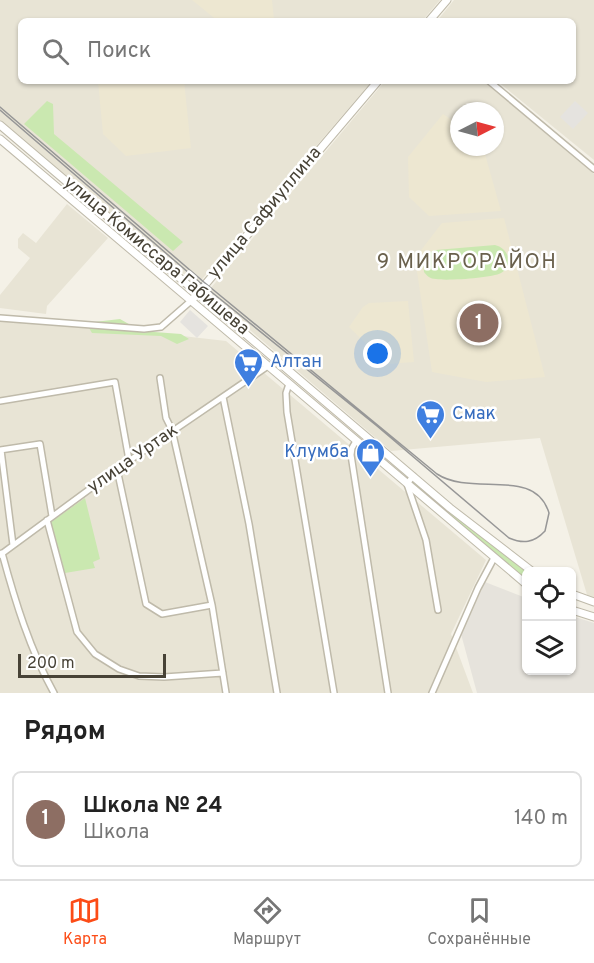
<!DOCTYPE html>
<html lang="ru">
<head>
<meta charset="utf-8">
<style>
  :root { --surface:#fff; --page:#f6f6f6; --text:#222; --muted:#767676; --line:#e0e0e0; --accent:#fc4c17 }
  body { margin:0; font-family:Overpass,sans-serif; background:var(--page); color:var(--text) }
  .controls { position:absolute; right:18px; bottom:18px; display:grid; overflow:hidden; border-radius:9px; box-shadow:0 2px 4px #0004 }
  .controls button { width:54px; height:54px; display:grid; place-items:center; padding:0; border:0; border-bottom:2px solid var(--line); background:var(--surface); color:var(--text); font:30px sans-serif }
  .compass { position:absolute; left:450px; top:102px; width:54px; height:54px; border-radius:50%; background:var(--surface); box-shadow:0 2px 4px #0004; rotate:84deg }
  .scale { position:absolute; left:18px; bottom:15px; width:148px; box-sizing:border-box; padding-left:6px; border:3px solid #474236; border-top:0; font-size:16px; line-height:21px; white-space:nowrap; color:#474236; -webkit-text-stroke:4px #fff; paint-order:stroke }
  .you { position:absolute; left:378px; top:354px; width:21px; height:21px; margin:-15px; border:4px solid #fff; border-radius:50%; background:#1a73e8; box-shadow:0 0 0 9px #1a73e833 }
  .badge { display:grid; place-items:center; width:39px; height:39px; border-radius:50%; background:var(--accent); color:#fff; font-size:20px; font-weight:700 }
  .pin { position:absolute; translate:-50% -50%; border:3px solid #fff; box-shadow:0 2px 6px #0006 }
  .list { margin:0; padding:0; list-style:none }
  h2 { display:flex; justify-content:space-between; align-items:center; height:78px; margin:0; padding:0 24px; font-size:26px }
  h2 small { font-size:20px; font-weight:400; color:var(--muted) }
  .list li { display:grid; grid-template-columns:39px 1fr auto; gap:18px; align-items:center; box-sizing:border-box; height:96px; margin:0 12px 12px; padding:0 12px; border:2px solid var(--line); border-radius:9px }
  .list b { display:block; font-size:22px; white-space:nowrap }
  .list p { margin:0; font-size:20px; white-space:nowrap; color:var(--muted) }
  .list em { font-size:20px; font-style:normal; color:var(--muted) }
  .icon { flex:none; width:33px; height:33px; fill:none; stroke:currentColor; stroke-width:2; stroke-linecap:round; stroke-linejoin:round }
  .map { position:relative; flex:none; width:594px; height:693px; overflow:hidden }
  .search { position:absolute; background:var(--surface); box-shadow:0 2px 4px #0004; left:18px; right:18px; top:18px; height:66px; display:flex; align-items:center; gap:15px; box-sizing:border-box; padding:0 21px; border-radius:9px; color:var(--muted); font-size:22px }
  .sheet { height:186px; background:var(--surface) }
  nav { display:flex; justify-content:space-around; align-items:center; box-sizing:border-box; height:84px; border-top:2px solid var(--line); background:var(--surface); font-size:16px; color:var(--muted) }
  nav a { display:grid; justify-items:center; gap:3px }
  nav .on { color:var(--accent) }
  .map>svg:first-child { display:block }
  .residential { fill:#e8e4d5; fill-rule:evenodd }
  .industrial { fill:#e6e3dc }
  .education { fill:#ede7d1 }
  .green { fill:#cae8b0 }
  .parking { fill:#e5e3df }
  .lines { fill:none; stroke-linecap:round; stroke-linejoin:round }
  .minor-casing { stroke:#bfbaaa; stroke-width:8 }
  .tertiary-casing { stroke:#bfbaaa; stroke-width:9 }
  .minor { stroke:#fff; stroke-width:5 }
  .tertiary { stroke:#fff; stroke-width:7 }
  .tram { stroke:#979797; stroke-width:1.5 }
  .labels { text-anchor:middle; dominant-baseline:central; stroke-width:5; stroke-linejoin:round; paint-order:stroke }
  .street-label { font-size:18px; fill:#474236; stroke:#fff }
  .shop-label { font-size:18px; fill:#366cbe; stroke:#fff; text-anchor:start }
  .quarter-label { font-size:21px; letter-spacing:1.5px; fill:#6a614d; stroke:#fff }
</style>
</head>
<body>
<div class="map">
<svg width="594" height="693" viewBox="0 0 594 693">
  <rect width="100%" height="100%" fill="#f4f1e7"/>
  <path class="residential" d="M0,0h440l-18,21h-401v60h351l-175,204 -197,-162z
    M454,0h140v160l-97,-79h76v-60h-136z
    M385,81h98l111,93v425l-6,-1 -48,-160 -149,13 -182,-156 1,-6zM459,111h36v36h-36z
    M67,204l41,34 -61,68 -1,8 -46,-6v-13l30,-37 -12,-10v-9l5,-6 13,10z
    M0,315l226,26 260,219 -35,74 22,59h-473z"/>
  <path class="industrial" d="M485,582l41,16v72h46v-54l22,7v70h-117l-16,-59z"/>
  <path class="education" d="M192,0h80l2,19 -56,2z
    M98,81h86l7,67 -65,8 -23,-22z
    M443,114l16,11v22h24l18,64 -72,5 -20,-19 -1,-40z
    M504,218l41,159 -59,5 -54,-10 -17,-114 27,-35z
    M408,301l6,61 -27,2 -38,-37 14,-20 6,-4z"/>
  <path class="green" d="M47,101l6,3 1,30 129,108 -10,9 -149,-127z
    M495,245c13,3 20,20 6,28 -9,5 -55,8 -65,6 -6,0 -9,-3 -12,-7l-1,-12 5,-7 8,-3z
    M120,319l21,12 40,3 8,5 -12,5 -16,-8 -69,-3 -6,-10z
    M414,480l113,91 -1,10 -115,-96z
    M85,498l15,61 -7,3 2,6 -30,5 -14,-51z"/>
  <path class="parking" d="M575,101l13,12 -15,16 -13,-12z
    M190,310l18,16 -11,12 -17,-16z"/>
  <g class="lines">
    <defs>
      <path id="minor" d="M489,81l105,88
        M0,318l144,11 17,-2 31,-27
        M160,378l6,40 6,12 40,175 14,88
        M289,384l-3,9 1,19 47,281
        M223,397l26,127 28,169
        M0,401l115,-19 14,78
        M356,441l-4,7 -1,7 37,238
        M0,450l40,-6 12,72
        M1,450l12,95
        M117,469l29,135 16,10 50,-9
        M413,476l-6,8 19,56 12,70
        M47,520l30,112 18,22 24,15 20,7 25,1 59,-4
        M2,553c13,48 28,97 52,140
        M0,555l117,-86 151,-103
        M432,693l46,-105 16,-30"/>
      <path id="tertiary" d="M429,21l18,-21
        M0,125l450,383 83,64
        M0,139l526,445
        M192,300l186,-219
        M572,594l22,8
        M572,610l22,7"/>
    </defs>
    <use href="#minor" class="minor-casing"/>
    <use href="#tertiary" class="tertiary-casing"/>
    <use href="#minor" class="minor"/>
    <use href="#tertiary" class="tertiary"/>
    <path class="tram" d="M0,107l205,176 232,191c35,23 98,-8 112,39l-4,18c-11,12 -22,13 -36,7l-132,-112 -173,-140 -204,-176"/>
  </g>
  <defs>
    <symbol id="supermarket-pin" viewBox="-11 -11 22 30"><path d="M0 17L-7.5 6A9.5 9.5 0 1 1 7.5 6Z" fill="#3f7fe0" stroke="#fff"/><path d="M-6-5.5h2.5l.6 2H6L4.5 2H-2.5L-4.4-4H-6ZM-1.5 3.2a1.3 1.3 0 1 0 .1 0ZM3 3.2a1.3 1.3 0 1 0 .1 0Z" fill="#fff"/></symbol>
    <symbol id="shop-pin" viewBox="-11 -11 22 30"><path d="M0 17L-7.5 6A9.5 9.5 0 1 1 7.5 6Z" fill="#3f7fe0" stroke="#fff"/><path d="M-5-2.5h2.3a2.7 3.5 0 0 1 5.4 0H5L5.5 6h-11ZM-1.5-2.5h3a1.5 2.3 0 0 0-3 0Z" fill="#fff"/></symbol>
  </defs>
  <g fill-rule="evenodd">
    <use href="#supermarket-pin" x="232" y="346" width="33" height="45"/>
    <use href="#supermarket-pin" x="414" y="398" width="33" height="45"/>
    <use href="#shop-pin" x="354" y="436" width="33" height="45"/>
  </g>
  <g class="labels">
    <g class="street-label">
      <text transform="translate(265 213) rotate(-50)">улица Сафиуллина</text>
      <text transform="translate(156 256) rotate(40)">улица Комиссара Габишева</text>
      <text transform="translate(133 459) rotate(-35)">улица Уртак</text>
    </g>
    <g class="shop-label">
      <text x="270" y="362">Алтан</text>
      <text x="452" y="414">Смак</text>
      <text x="349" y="452" text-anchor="end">Клумба</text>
    </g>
    <g class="quarter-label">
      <text x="467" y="262">9 МИКРОРАЙОН</text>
    </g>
  </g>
</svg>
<div class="controls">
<button><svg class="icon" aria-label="locate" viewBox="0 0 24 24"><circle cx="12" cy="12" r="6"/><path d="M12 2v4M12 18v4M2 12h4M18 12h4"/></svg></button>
<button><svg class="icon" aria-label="layers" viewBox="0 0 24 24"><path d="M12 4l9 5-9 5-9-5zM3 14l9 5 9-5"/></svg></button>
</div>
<svg class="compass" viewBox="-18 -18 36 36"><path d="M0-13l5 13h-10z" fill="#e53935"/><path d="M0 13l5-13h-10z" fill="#767676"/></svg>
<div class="scale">200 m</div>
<div class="you"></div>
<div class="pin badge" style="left:479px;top:323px;background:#8d6e63">1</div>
<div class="search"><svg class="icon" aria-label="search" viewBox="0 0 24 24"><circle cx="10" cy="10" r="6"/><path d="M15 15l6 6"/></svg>Поиск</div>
</div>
<section class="sheet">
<h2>Рядом<small></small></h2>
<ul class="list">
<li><span class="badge" style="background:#8d6e63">1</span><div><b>Школа № 24</b><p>Школа</p></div><em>140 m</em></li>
</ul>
</section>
<nav>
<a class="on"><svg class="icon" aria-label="map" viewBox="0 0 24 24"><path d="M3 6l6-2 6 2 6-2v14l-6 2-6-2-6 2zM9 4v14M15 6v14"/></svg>Карта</a>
<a><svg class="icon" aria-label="directions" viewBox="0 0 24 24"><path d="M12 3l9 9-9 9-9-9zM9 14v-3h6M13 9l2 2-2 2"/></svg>Маршрут</a>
<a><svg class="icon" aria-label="saved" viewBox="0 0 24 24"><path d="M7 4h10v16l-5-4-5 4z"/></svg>Сохранённые</a>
</nav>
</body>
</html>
